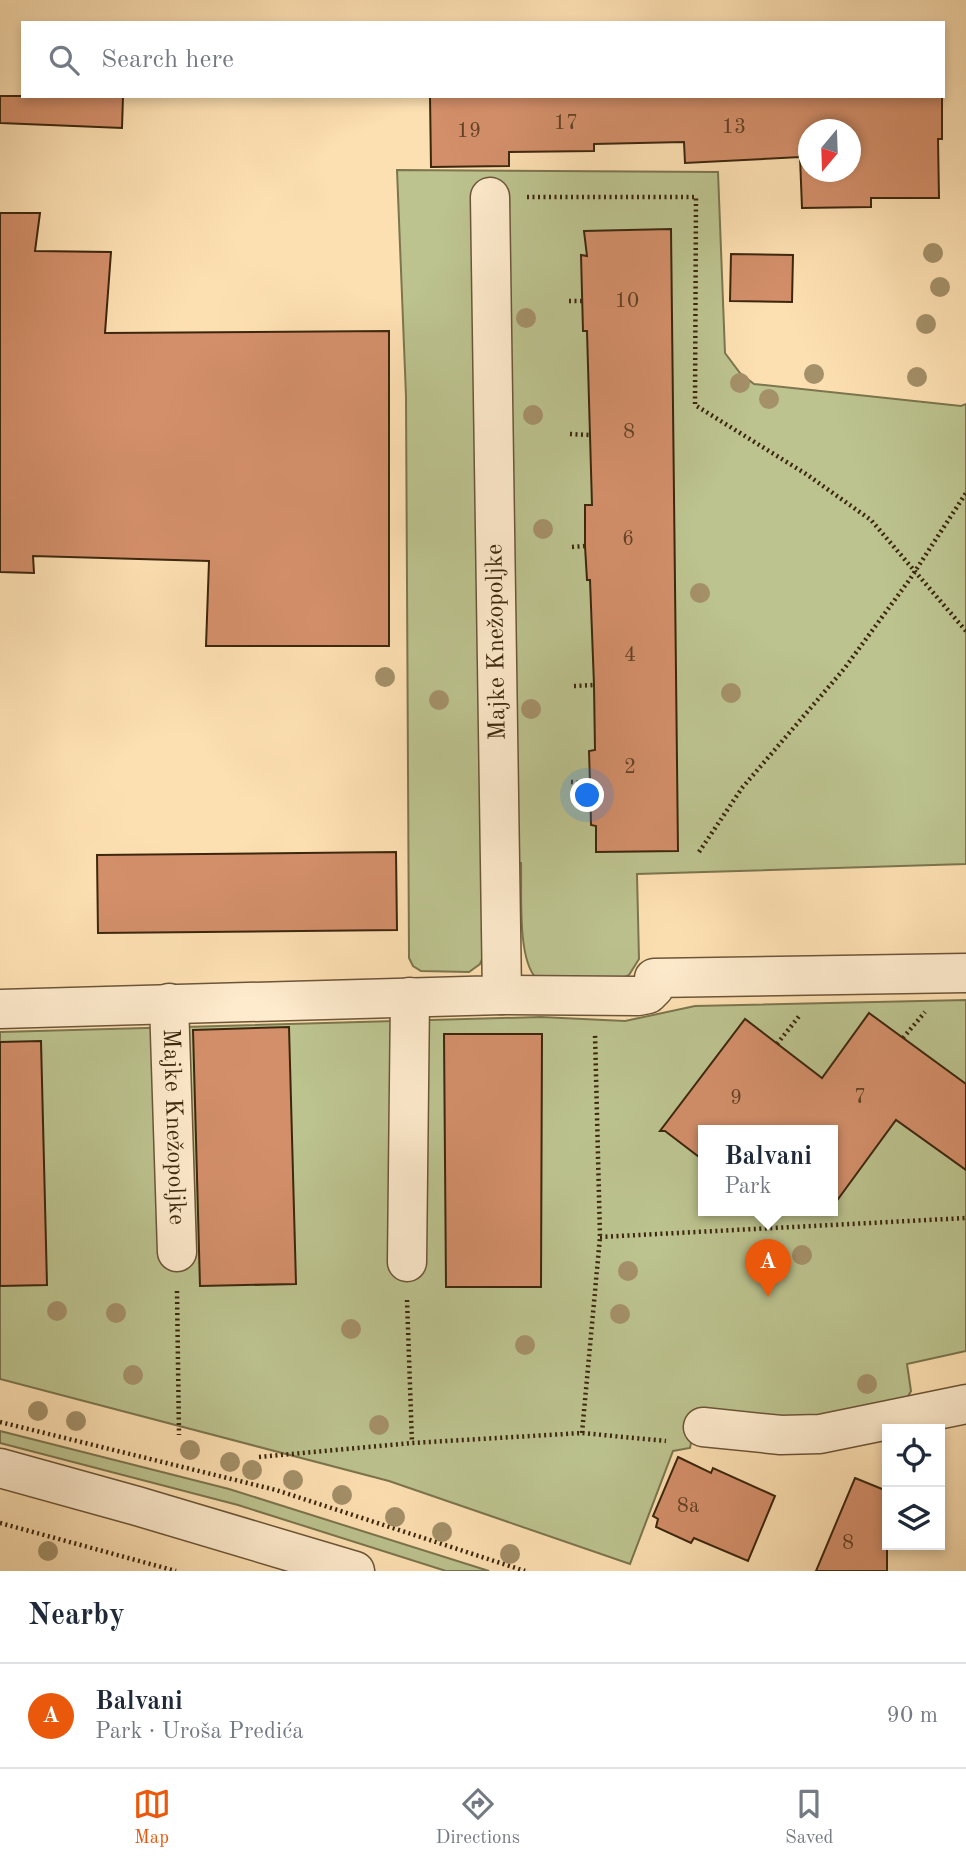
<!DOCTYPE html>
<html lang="en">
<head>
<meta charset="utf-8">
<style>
  :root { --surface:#fff; --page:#f6f6f7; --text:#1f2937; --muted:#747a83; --line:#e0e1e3; --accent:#ea580c }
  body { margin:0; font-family:"Old Standard TT",serif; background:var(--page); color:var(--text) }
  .controls { position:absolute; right:21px; bottom:21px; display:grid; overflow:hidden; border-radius:0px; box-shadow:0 4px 10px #0003 }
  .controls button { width:63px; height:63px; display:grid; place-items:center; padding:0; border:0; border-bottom:2px solid var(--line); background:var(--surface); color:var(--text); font:35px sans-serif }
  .compass { position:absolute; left:798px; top:119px; width:63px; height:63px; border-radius:50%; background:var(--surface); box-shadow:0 4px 10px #0003; rotate:199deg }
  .you { position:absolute; left:588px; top:796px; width:24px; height:24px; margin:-18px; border:5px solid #fff; border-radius:50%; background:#1a73e8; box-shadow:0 0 0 10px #1a73e833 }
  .badge { display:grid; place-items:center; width:46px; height:46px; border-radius:50%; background:var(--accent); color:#fff; font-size:23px; font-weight:700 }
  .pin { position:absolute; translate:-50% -58px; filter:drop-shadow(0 2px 4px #0008) }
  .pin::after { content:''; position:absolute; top:37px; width:24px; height:21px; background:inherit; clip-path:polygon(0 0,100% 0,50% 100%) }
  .popup { position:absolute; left:698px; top:1125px; width:140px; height:91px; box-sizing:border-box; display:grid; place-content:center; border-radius:0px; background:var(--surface); filter:drop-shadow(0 2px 5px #0005); font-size:23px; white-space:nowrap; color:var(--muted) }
  .popup b { font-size:26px; color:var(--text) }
  .popup::after { content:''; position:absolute; left:50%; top:100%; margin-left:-14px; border:14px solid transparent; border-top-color:var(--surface) }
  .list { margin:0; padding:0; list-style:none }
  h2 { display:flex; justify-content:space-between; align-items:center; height:91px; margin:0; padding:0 28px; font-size:30px }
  h2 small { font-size:23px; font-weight:400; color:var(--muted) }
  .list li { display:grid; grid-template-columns:46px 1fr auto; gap:21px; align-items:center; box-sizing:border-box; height:105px; padding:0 28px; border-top:2px solid var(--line) }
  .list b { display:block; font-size:26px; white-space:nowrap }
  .list p { margin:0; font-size:23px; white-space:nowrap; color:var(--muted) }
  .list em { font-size:23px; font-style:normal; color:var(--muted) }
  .icon { flex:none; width:38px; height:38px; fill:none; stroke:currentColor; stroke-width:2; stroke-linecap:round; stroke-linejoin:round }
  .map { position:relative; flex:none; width:966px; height:1571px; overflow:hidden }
  .search { position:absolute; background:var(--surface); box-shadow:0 4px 10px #0003; left:21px; right:21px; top:21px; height:77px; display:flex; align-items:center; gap:18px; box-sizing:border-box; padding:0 24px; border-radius:0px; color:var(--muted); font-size:26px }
  .sheet { height:196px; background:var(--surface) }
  nav { display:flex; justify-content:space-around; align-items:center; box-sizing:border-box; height:98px; border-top:2px solid var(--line); background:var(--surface); font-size:19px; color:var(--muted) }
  nav a { display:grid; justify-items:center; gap:4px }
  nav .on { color:var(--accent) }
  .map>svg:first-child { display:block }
  .green { fill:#bcc38f; stroke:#7c754e; stroke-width:2; fill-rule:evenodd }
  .building { fill:#d38f6a; stroke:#3c270e; stroke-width:2; fill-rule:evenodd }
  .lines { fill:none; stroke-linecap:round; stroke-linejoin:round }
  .minor-casing { stroke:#6c5537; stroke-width:41 }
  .path { stroke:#3c270e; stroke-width:4.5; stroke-dasharray:2 3.5; stroke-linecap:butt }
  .minor { stroke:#feebcd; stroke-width:38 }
  .tree { fill:#a49069 }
  .labels { text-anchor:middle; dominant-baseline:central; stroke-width:5; stroke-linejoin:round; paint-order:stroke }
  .number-label { font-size:21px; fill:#624125 }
  .street-label { font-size:24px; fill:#3c270e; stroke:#feebcd }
</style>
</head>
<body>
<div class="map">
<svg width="966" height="1571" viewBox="0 0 966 1571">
  <rect width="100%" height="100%" fill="#fde0b2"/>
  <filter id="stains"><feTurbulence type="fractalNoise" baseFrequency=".00286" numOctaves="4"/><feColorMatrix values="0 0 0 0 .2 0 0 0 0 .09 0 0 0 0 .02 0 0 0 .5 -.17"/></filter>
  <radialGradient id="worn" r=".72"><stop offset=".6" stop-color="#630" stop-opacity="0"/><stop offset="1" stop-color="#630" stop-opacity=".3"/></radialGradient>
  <path class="green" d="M397,170l321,2 7,181 15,20 14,11 207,22 5,-2v460l-329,10 2,85 -10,16 -10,5 -83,-2c-19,-20 -14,-86 -15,-115h-33l-5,94 -3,7 -11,8 -48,-1 -8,-5 -4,-8 -3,-562z
    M966,1000v351l-59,13 4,27 -5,9 -101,18 -108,-6 -7,36 -17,3 -43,113 -241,-83 -389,-102v-347l541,-15 84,4 70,-15zM703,1131h130v80h-130z
    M0,1431l229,58 260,82h-43l-208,-66 -238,-62z"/>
  <path class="building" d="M0,96h123l-1,32 -122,-5z
    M430,96h512v43h-4l1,59h-68v9l-69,1 -2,-51 -115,6 -1,-21 -90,2v7l-85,1v14l-78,1zM808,130h42v42h-42z
    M0,213h40l-5,38 76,1 -6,81 284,-2v315h-183l3,-85 -176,-5 1,17 -34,-1z
    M671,229l7,622 -82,1v-26l-5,-1 -1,-42 -1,-32 6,-1 -1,-65 -4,-105h-3l-2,-34v-41h7l-5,-174h-4l-2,-76 6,1 -3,-25z
    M731,254l62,1 -1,47 -62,-1z
    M396,852l1,78 -299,3 -1,-78z
    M869,1013l97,71v86l-70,-50 -63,86v-75h-130v29l-38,-29h-5l85,-112 77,59z
    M289,1027l7,257 -96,2 -7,-256z
    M444,1034h98l-1,253h-95z
    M41,1041l6,244 -47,1v-244z
    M678,1457l33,16 2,-5 62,28 -27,65 -54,-23 -3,5 -35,-16 2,-8 -5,-3z
    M855,1478l32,13v80h-71z"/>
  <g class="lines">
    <defs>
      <g id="minor">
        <path d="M502,995l136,1 10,-2 6,-6v-10l312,-5"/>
        <path id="s1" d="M169,1003l8,249"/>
        <path d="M0,1009l502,-14 -12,-798"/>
        <path d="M407,1262l3,-265"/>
        <path d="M703,1427l78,8 39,-1 146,-30"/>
        <path d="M0,1468l137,38 218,65"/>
      </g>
    </defs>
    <use href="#minor" class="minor-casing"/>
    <path class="path" d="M527,197h169l-1,208 111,69 65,46 95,111
      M569,301h13
      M570,434l19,1
      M572,547l13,-1
      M574,686l20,-1
      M571,782l19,1
      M699,852l43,-64 102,-119 66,-90 56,-86
      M903,1038l22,-26
      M777,1044l23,-29
      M600,1237l366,-19
      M177,1291l2,144
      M407,1300l5,143
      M0,1422l276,68 249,81
      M582,1433l18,-196 -5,-203
      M259,1457l153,-14 170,-10 84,8
      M0,1523l176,48"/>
    <use href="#minor" class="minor"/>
  </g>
  <g class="tree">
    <circle cx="933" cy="253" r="10"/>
    <circle cx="940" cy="287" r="10"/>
    <circle cx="526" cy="318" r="10"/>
    <circle cx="926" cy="324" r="10"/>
    <circle cx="814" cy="374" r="10"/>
    <circle cx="917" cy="377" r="10"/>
    <circle cx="740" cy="383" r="10"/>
    <circle cx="769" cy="399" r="10"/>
    <circle cx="533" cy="415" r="10"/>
    <circle cx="543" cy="529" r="10"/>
    <circle cx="700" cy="593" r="10"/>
    <circle cx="385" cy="677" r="10"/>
    <circle cx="731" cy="693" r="10"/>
    <circle cx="439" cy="700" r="10"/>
    <circle cx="531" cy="709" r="10"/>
    <circle cx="802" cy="1255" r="10"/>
    <circle cx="628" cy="1271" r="10"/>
    <circle cx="57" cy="1311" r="10"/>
    <circle cx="116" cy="1313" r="10"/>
    <circle cx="620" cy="1314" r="10"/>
    <circle cx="351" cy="1329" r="10"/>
    <circle cx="525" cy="1345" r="10"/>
    <circle cx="133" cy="1375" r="10"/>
    <circle cx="867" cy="1384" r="10"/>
    <circle cx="38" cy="1411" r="10"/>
    <circle cx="76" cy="1421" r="10"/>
    <circle cx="379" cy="1425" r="10"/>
    <circle cx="190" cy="1450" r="10"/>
    <circle cx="230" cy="1462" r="10"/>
    <circle cx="252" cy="1470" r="10"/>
    <circle cx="293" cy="1480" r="10"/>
    <circle cx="342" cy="1495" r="10"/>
    <circle cx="395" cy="1517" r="10"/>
    <circle cx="442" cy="1532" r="10"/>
    <circle cx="48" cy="1551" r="10"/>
    <circle cx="510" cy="1554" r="10"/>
  </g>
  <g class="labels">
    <g class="number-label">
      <text x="566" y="123">17</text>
      <text x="734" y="127">13</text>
      <text x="469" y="131">19</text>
      <text x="627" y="301">10</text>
      <text x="629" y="432">8</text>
      <text x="628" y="539">6</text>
      <text x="630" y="655">4</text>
      <text x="630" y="767">2</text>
      <text x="860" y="1097">7</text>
      <text x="736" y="1098">9</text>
      <text x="688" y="1506">8a</text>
      <text x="848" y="1543">8</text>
    </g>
    <g class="street-label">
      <text transform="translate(497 642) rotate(-91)">Majke Knežopoljke</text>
      <text stroke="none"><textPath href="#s1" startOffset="124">Majke Knežopoljke</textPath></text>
    </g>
  </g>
  <rect width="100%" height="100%" filter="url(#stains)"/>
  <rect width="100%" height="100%" fill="url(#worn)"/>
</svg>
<div class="controls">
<button><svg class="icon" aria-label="locate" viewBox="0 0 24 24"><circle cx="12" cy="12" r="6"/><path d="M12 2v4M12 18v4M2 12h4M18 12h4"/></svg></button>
<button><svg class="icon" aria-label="layers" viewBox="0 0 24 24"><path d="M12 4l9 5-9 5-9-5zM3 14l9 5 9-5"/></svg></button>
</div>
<svg class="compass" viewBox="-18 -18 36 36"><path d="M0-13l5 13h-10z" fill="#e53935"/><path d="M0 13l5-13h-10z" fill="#747a83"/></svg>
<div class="you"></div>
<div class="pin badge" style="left:768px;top:1297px">A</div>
<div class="popup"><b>Balvani</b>Park</div>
<div class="search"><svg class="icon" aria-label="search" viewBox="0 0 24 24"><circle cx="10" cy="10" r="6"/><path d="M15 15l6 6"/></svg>Search here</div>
</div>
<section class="sheet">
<h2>Nearby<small></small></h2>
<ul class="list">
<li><span class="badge">A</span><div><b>Balvani</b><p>Park · Uroša Predića</p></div><em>90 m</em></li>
</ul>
</section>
<nav>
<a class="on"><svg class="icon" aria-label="map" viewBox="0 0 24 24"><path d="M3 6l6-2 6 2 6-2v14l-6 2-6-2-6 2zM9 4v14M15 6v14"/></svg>Map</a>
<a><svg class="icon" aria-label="directions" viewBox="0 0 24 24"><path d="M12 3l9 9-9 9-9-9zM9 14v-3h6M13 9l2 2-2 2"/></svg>Directions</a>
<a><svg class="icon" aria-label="saved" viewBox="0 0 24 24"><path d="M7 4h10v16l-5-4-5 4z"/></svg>Saved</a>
</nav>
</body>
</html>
